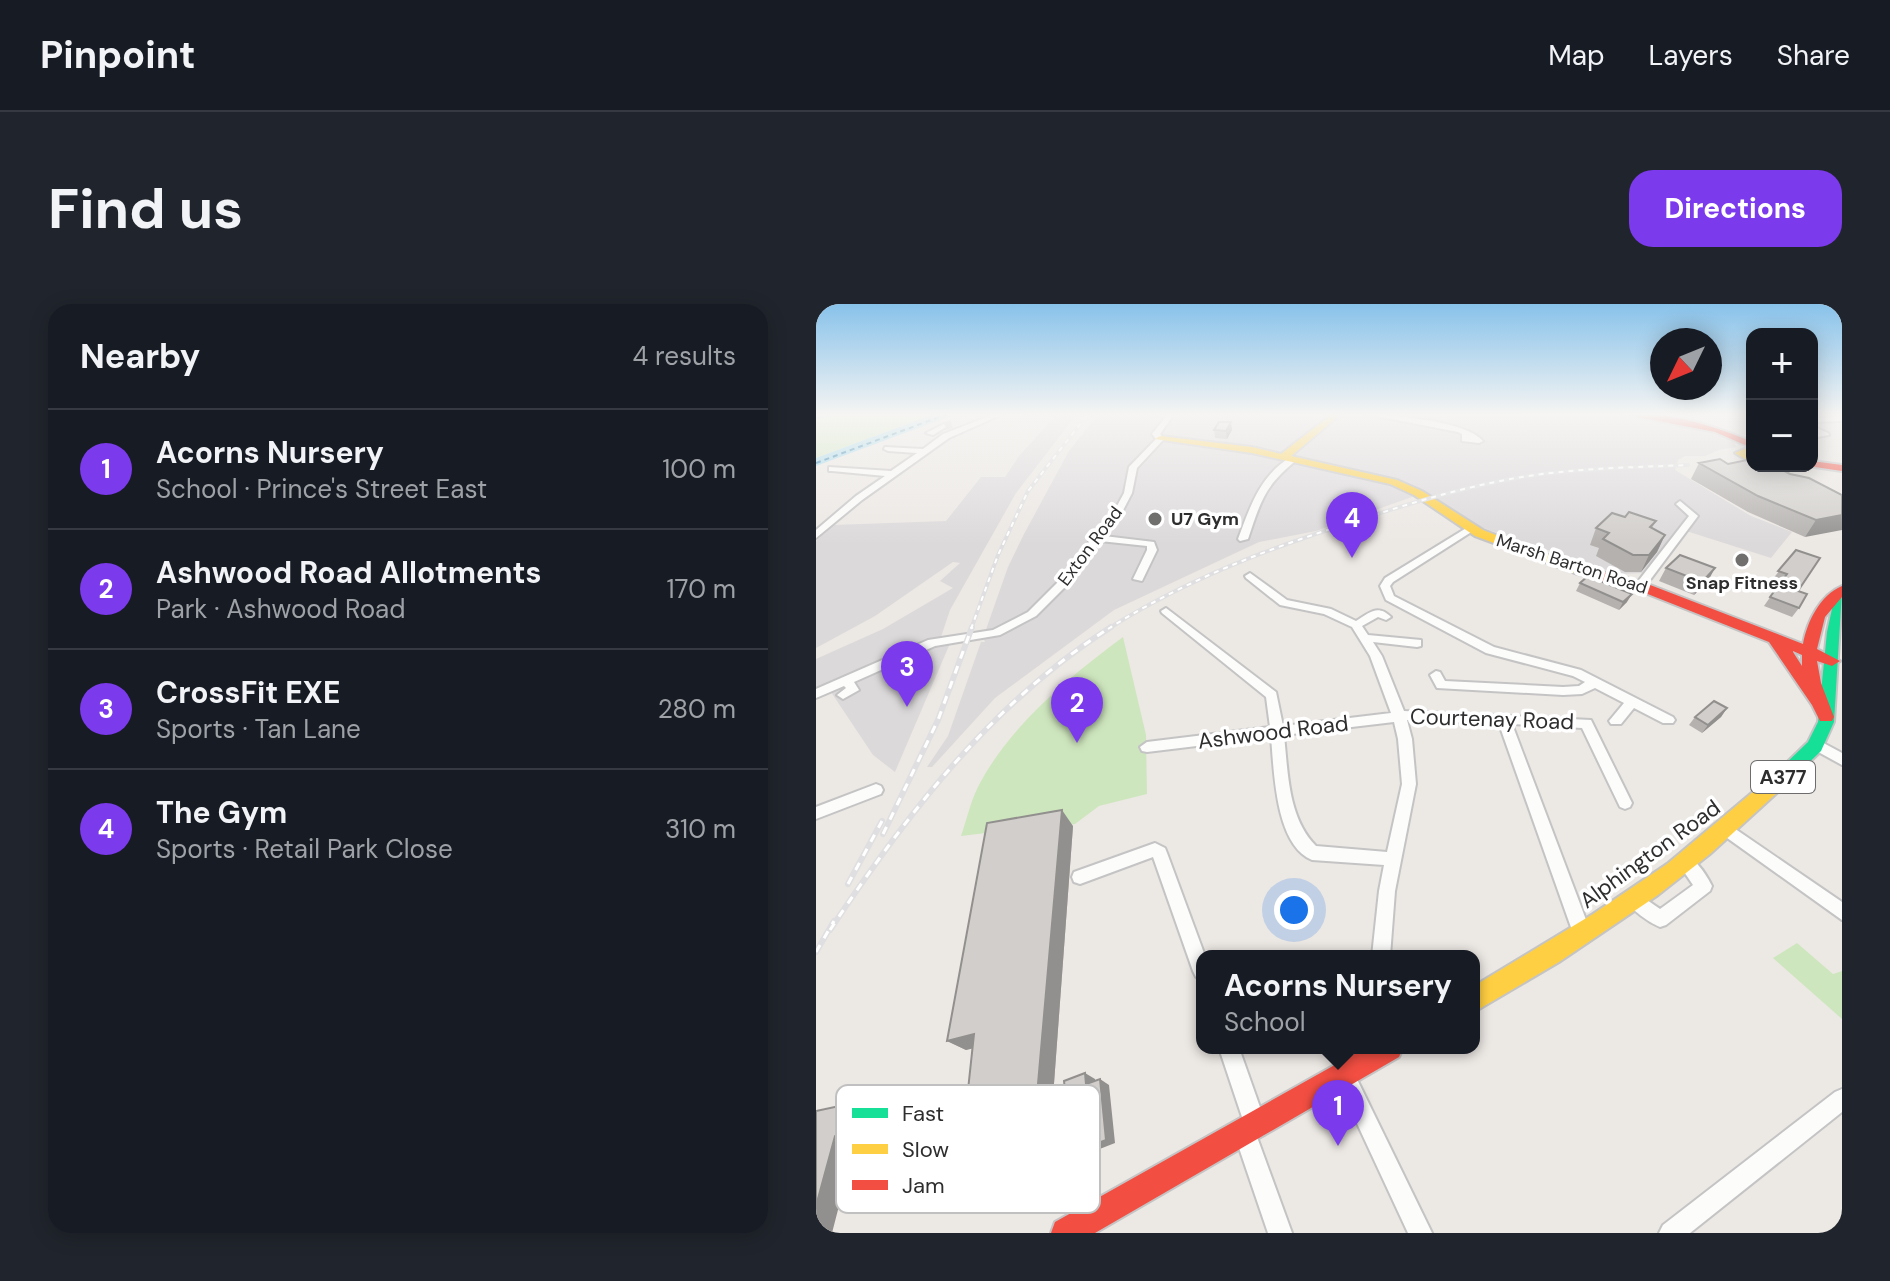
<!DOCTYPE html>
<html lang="en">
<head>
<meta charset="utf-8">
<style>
  :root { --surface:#171b24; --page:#20242c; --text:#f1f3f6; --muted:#9ea1a6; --line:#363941; --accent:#7c3aed }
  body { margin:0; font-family:"DM Sans",sans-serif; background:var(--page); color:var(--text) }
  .controls { position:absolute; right:24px; top:24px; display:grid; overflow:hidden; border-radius:16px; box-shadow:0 4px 20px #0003 }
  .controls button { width:72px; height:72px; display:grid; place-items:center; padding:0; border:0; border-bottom:2px solid var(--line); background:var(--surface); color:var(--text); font:40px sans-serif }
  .compass { position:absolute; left:834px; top:24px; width:72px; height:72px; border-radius:50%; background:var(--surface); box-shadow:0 4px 20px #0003; rotate:227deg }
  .you { position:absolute; left:478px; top:606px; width:28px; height:28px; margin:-20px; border:6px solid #fff; border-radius:50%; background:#1a73e8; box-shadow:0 0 0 12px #1a73e833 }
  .badge { display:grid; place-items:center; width:52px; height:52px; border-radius:50%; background:var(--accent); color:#fff; font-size:26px; font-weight:700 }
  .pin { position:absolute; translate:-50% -66px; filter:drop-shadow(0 2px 4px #0008) }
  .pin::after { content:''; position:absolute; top:42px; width:28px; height:24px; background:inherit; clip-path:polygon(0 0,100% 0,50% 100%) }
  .popup { position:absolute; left:380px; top:646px; width:284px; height:104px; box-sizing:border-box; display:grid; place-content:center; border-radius:16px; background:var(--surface); filter:drop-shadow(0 2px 6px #0005); font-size:26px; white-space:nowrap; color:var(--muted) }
  .popup b { font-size:30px; color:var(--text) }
  .popup::after { content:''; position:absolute; left:50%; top:100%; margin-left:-16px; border:16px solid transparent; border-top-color:var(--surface) }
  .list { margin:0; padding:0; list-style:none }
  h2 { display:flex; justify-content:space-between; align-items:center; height:104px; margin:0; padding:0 32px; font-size:34px }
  h2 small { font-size:26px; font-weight:400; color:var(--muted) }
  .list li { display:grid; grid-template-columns:52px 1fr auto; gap:24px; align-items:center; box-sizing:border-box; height:120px; padding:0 32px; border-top:2px solid var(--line) }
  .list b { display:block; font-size:30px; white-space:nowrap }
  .list p { margin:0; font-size:26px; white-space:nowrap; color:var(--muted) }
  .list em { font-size:26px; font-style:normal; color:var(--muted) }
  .map { position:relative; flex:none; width:1026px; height:929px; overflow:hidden; border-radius:24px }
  header { display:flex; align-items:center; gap:48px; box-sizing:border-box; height:112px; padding:0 40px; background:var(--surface); border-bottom:2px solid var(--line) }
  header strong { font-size:38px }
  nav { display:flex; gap:44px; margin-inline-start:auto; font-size:28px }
  .intro { display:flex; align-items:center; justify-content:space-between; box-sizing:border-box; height:192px; padding:0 48px }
  h1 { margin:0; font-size:56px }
  .button { padding:20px 36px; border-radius:24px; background:var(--accent); color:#fff; font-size:28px; font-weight:700 }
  main { display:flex; gap:48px; padding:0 48px }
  aside { flex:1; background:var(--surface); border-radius:24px; box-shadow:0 4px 20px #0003 }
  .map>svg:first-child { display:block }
  .industrial { fill:#dcd9db }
  .green { fill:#cee6be }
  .water { fill:#99d6ec }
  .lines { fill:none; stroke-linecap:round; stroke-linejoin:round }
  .stream { stroke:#99d6ec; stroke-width:2 }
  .ferry { stroke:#0d6fa3; stroke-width:2; stroke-dasharray:5 4; stroke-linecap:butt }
  .street-tunnel { stroke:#c6c3c0; stroke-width:8; stroke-dasharray:8 4; stroke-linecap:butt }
  .street-casing { stroke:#c5c4c5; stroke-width:4 }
  .fast-casing { stroke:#c5c4c5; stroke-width:4 }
  .slow-casing { stroke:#c5c4c5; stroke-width:4 }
  .jam-casing { stroke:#c5c4c5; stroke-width:4 }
  .street { fill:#fcfcfb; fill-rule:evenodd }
  .fast { fill:#16e098; fill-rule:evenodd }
  .slow { fill:#ffcf43; fill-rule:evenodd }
  .jam { fill:#f24e42; fill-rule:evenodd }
  .rail-far1-casing { stroke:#dfdfe1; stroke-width:4 }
  .rail-casing { stroke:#dfdfe1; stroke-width:6 }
  .rail-far1 { stroke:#fff; stroke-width:2; stroke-dasharray:5; stroke-linecap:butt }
  .rail { stroke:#fff; stroke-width:3; stroke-dasharray:8; stroke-linecap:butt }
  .wall { fill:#b4b1af }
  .shaded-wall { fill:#92908e }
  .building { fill:#d1cecb; stroke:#92908e; stroke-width:2 }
  .poi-dot { fill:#706f6e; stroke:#fff; stroke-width:3 }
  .labels { text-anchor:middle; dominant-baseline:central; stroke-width:7; stroke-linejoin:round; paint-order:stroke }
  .far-poi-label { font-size:18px; font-weight:bold; fill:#2e2e2e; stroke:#fff; text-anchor:start }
  .far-street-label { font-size:18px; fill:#2e2e2e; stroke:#fff }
  .shield { fill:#fff; stroke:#6d6d6d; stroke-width:2 }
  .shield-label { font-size:20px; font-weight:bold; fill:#2e2e2e }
  .street-label { font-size:22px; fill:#2e2e2e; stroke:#fff }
  .key { fill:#fff; stroke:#c0c0c0; stroke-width:2 }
  .key-label { font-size:22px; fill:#2e2e2e }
</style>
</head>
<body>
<header>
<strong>Pinpoint</strong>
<nav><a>Map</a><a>Layers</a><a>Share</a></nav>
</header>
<div class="intro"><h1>Find us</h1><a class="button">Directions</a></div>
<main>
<aside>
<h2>Nearby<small>4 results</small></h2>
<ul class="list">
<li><span class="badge">1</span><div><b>Acorns Nursery</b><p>School · Prince's Street East</p></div><em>100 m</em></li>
<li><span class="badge">2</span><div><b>Ashwood Road Allotments</b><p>Park · Ashwood Road</p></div><em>170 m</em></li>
<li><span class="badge">3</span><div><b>CrossFit EXE</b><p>Sports · Tan Lane</p></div><em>280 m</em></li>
<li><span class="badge">4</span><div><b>The Gym</b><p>Sports · Retail Park Close</p></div><em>310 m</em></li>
</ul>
</aside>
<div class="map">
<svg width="1026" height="929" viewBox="0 0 1026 929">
  <rect width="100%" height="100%" fill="#ece8e4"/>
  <path class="industrial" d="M241,110h20l-61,79 -66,117 -9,27 12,-1 -2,5 -56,131 -22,-17 -46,-69 -11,5v-32l67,-30 70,-41 -13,-7 20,-18 -7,-1 -78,54 -59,32v-107l17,-16 113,-4 35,-44h24l14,-21z
    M282,110h592l6,2 -1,14 24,5 15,7 2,5 -17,3 -14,6h-20l-7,4 -3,10 76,46 41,16 -21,26 -91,-29 -36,44 -26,1 -138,-47 -55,-32 -13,2 -96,34 -57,11 -145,68 -119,88 -63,69h-5l21,-31 33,-94h4l-2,-4 25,-71 16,-33 45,-83z"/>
  <path class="green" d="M0,110h117l-117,44z
    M307,333l23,98 1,59 -48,12 -24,18 -72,13v-6l-42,5c6,-17 10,-37 19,-53 32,-59 89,-106 143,-146z
    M981,639l36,31 9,-3v48l-69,-61z"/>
  <path class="water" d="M118,110h22l-140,52v-8z"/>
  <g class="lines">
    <path class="stream" d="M0,114l20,-4"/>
    <path class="ferry" d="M0,159l131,-49"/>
    <path class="street-tunnel" d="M128,122l8,-2"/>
    <defs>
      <path id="street" d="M179,110h8l-54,24 -87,62 -46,38v-8l40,-34 29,-20 -53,-5h-3v-4l62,4 26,-18 -29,-2 -4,-2 1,-2 38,2 20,-15z
        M352,110h6l-14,20 4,5 -27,29 -5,25 -13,25 -15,18 50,6 3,8 -15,31 -9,-2 14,-29v-4l-47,-5 -29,40 -35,35 -36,19 -65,11 -81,36 5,8 -16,9 -6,-4 9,-7 -2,-2 -28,12v-9l112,-49 65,-10 35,-18 35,-35 26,-35 22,-25 13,-24 5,-26 27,-28 -4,-5z
        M550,110h12c28,4 87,7 105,27l-4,2 -17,-2v-7l-4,-2z
        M1026,113v4l-30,1v-4z
        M128,120l2,3 -13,8 -7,-2z
        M996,122l16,7 1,2 -17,3v-4l5,-1 -5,-2z
        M475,153l7,2c-33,26 -37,41 -50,80l-8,2 -2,-2c12,-32 22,-64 53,-82z
        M864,197l18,15 -54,72h-8v-4l53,-68 -13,-12z
        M652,223l8,2 -83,53 -3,4 4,10 100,51 87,23 92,47 2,3 -2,3h-10l-29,-15 -13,16h-10l-2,-3 15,-18 -29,-15 -13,6 -19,1 -126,-7 -7,-13 6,-4 4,1 5,9 118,6 16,-1 6,-4 -12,-6 -87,-23 -100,-53 -6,-14 5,-8z
        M434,269l37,27 44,9 25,12c14,-9 22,-17 35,-4l-5,3 -8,-3 -16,9 6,9 53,5v6l-4,1 -44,-5 9,14 22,55 187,9 41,83 -2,4 -5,2 -5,-2 -38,-79 -70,-4 79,209 -3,6 -6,2 -6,-2 -3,-6 -74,-209 -92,-4 5,19 4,45 -21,107 -5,65h-18l7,-65 5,-26 -72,-5c-37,-15 -38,-90 -41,-123l-124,15 -5,-1 -2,-4 7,-5 123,-15 -4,-30 -104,-84 -1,-2 5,-3 110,84 7,34 108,-13 -21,-57 -18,-29 -28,-13 -44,-9 -34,-27 -1,-2zM578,418l4,17 4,45 -15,68 -71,-6c-28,-28 -28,-73 -32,-111z
        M1000,435l26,14v12l-31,-17 -2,-4z
        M60,480l5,2 2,4 -2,4 -65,25v-12z
        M912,520l114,78v18l-119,-85 -3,-5 3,-5z
        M339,539l10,5 2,5 38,103h-3v24l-6,-3 -3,-6 -40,-114 -73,27 -6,-2 -2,-5 2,-5z
        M870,552c11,4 21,20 26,30l-2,5 -44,34 -6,2c-12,-5 -29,-17 -34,-28l2,-5 6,-3 26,18 33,-24 -15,-22 2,-5z
        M403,744h20l28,79 -3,8 -7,2 35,96h-24l-34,-100 3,-8 7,-2z
        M529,762l7,3 80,164h-24l-73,-157 3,-7z
        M1026,785v23l-152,121h-31l4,-8 172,-133z"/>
      <path id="fast" d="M1026,287l-8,131 -13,29 -30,29h-12l-3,-5 3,-5 29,-28 10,-20 9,-90 8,-37z"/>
      <path id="slow" d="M516,110h9l-50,42 106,24 25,11 61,39 106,41 -11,3 -103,-38 -61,-41 -24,-11 -138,-31 -97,-14 5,-3 92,11 29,7z
        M936,142v6l-4,2 4,2v7l-17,-10z
        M969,464l6,2 3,5 -3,5 -81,74 -52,41 -99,67 -85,50v-26l119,-72 74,-50 112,-94z"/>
      <path id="jam" d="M807,110c42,-3 90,11 129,28v6l-37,-16z
        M996,157l30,4v6l-34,-5h4z
        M767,263l62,16 158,61c4,-22 17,-49 39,-58v11l-17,20 -8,32 23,12 -8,5 -15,-5 4,22 13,34 -2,4h-12l-8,-16 -43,-63 -134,-53 -57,-15 -1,-3zM977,347l9,4v11l-9,-14z
        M549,744h38l-4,9 -304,176h-44l4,-11z"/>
    </defs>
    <use href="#street" class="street-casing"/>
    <use href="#fast" class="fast-casing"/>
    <use href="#slow" class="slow-casing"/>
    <use href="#jam" class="jam-casing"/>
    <use href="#street" class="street"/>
    <use href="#fast" class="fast"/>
    <use href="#slow" class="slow"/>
    <use href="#jam" class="jam"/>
    <defs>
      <path id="rail-far1" d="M155,325l27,-74 30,-64 60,-77
        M292,325c80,-51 167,-83 257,-111 58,-19 117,-36 177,-44 48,-6 97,-7 146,-9"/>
      <path id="rail" d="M67,530l55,-114 34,-93
        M32,580l34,-63
        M14,626c77,-116 162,-228 281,-303
        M0,648l18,-31"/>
    </defs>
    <use href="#rail-far1" class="rail-far1-casing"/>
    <use href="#rail" class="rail-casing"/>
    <use href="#rail-far1" class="rail-far1"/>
    <use href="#rail" class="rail"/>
  </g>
  <path class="wall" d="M415,118l1,8 -5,9 -12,-1 -1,-8z
    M883,159l29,1 62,10 52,21 -37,42 -57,-25 -57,-33z
    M809,213l31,4 -4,7 13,7 -8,17 -16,20h-16l-29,-16 3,-8 -9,-3 6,-17z
    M980,246l3,58 -7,9 -28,-11 16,-23 -8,-3z
    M850,264l42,13 -14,14 -35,-14z
    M764,279l47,19 -8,8 -43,-19z
    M911,404l-6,9 -19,16 -13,-8 6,-8z
    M257,522l-22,298 -58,68 -30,5 -23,-2 28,-105 4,-42 -6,2 -19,-9z"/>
  <path class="shaded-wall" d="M415,118l1,8 -5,9 -1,-8z
    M1026,211v15l-37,7 11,-17z
    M849,231l-8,17 -16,20 8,-17z
    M899,264l-7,13 -14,14 8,-13z
    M816,290l-5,8 -8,8 4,-8z
    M911,404l-6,9 -19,16 6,-8z
    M246,506l11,16 -22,298 -58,68 -21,-2z
    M158,730l18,10 -26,6 -19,-9z
    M269,769l10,6v11l-9,-6z
    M284,775l9,6 6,58 -23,9 -11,-2z
    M28,801l32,6 -6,25 -14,4 -24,93h-16v-27z
    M265,837l10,3 -19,8 -12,-3z"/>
  <path class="building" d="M403,118h12l-5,9 -12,-1z
    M904,155l8,5 24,-5v7h23l15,8 19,4 33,17v20l-26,5 -58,-24 -59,-33z
    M813,208l27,9 -6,6 15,8 -16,20h-16l-30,-16 6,-6 -13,-5 16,-15 13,4z
    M980,246l24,8 -22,33 9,3 -8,14 -29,-11 17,-23 -9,-3z
    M864,251l35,13 -13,14 -36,-14z
    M772,272l44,18 -9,8 -43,-19z
    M898,397l13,7 -19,17 -13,-8z
    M246,506l-27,308 -63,72 -32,5 -6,-96 34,-9 6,-56 -27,7 40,-218z
    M269,769l1,11 14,-5 6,61 -25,10v-9l-21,8 -2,-57 7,-2 -1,-9z
    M28,801l-1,5 13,-3 -6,26 -15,3 -19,70v-95z"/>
  <linearGradient id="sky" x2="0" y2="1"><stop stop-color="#88c2ea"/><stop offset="0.46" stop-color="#f6f5f3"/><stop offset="1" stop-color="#f6f5f3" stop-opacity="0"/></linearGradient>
  <rect width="1026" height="240" fill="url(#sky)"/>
  <g class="poi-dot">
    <circle cx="339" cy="215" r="8"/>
    <circle cx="926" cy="256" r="8"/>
  </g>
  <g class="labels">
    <g class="far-poi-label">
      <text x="355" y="215">U7 Gym</text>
      <text x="926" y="279" text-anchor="middle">Snap Fitness</text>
    </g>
    <g class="far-street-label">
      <text transform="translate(274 242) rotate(-53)">Exton Road</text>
      <text transform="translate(756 260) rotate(18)">Marsh Barton Road</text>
    </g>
    <rect class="shield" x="935" y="457" width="64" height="32" rx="6"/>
    <g class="shield-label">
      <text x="967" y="473">A377</text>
    </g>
    <g class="street-label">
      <text transform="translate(676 415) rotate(2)">Courtenay Road</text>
      <text transform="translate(457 428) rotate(-7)">Ashwood Road</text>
      <text transform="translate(834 550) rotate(-36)">Alphington Road</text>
    </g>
  </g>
  <rect x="20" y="781" width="264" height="128" rx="12" class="key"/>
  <rect x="36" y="804" width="36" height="10" fill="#16e098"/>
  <rect x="36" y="840" width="36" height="10" fill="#ffcf43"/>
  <rect x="36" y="876" width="36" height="10" fill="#f24e42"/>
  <g class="key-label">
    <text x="86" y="817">Fast</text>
    <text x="86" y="853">Slow</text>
    <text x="86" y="889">Jam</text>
  </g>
</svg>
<div class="controls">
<button>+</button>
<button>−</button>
</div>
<svg class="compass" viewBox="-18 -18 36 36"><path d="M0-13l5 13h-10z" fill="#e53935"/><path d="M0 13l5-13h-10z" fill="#9ea1a6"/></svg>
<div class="you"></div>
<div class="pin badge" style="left:522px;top:842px">1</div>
<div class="popup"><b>Acorns Nursery</b>School</div>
<div class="pin badge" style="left:261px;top:439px">2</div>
<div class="pin badge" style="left:91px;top:403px">3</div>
<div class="pin badge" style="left:536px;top:254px">4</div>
</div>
</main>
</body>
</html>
